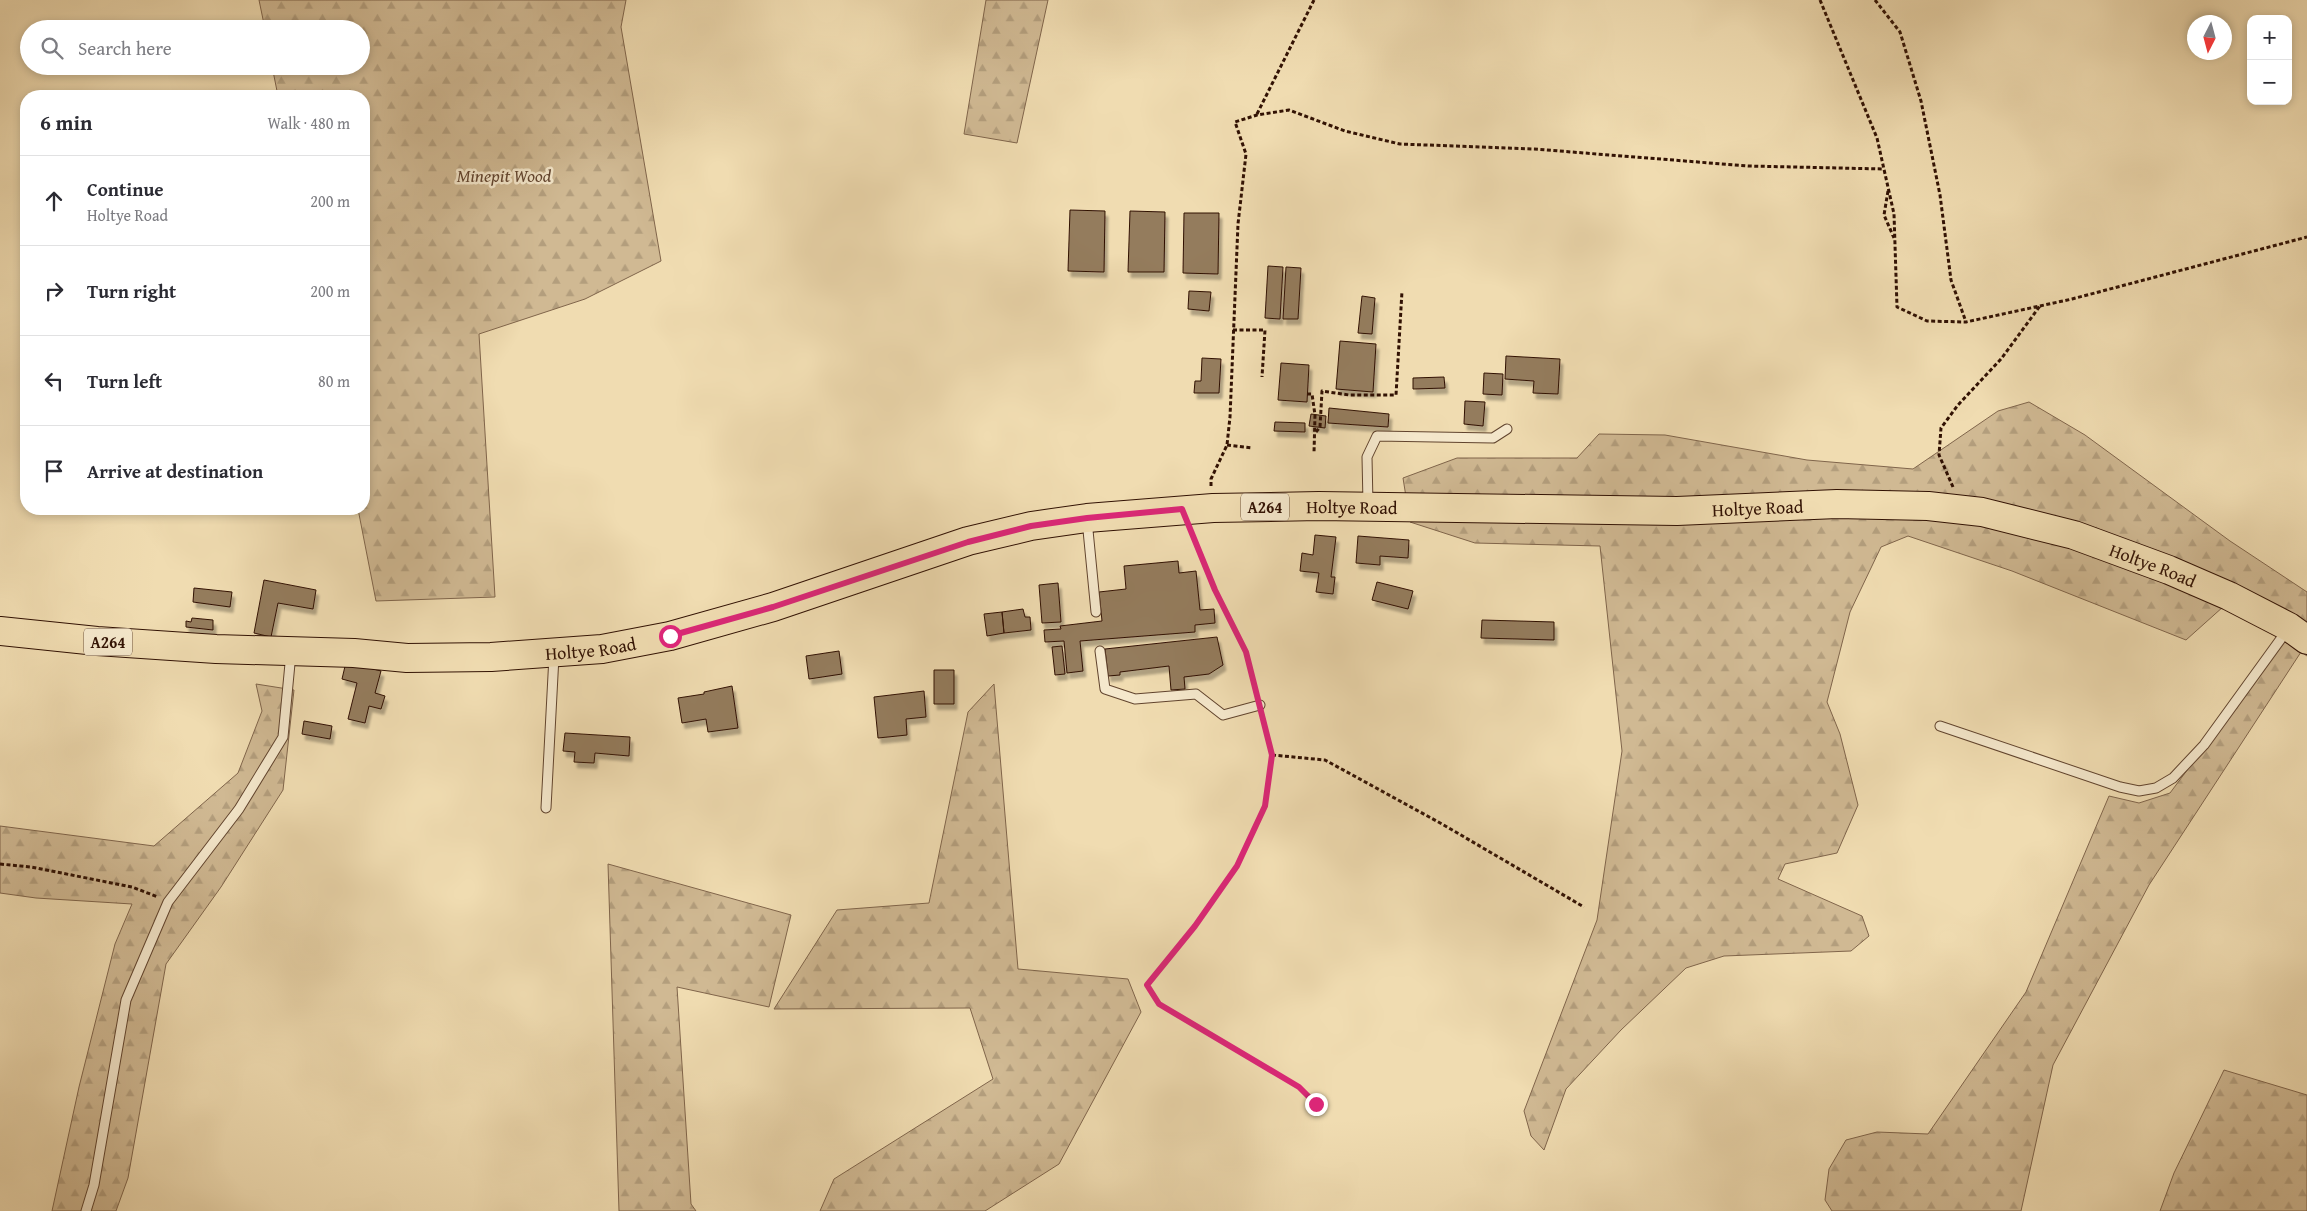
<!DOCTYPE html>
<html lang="en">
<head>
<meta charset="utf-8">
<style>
  :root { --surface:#fff; --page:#f7f7f7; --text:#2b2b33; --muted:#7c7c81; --line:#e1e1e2 }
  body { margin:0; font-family:"Gentium Book Plus",serif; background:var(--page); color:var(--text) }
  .controls { position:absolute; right:15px; top:15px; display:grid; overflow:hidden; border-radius:10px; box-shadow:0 2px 8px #0003 }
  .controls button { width:45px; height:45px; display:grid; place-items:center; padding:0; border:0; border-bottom:1px solid var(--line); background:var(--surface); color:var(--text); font:25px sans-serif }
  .compass { position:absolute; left:2187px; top:15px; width:45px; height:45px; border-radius:50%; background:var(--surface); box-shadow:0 2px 8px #0003; rotate:186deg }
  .stop { position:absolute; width:15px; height:15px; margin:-11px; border:4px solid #db2777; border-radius:50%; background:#fff }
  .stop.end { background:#db2777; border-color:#fff; box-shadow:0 1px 5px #0008 }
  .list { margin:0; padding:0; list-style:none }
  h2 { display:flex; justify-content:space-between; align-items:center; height:65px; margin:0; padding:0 20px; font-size:21px }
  h2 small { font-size:16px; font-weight:400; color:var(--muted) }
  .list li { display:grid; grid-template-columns:32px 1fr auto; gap:15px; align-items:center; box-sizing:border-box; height:90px; padding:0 20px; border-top:1px solid var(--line) }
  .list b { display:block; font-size:19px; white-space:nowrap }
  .list p { margin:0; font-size:16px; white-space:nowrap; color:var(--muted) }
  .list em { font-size:16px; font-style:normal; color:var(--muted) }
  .icon { flex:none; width:28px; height:28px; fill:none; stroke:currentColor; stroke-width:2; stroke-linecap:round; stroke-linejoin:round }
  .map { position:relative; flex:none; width:2307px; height:1211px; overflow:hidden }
  .search { position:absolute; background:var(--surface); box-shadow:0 2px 8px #0003; left:20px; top:20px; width:350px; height:55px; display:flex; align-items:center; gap:12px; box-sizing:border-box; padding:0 18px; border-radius:28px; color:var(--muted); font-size:19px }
  .panel { position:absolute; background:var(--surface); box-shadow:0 2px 8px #0003; left:20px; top:90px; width:350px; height:425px; border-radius:20px }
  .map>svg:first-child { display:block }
  .forest { fill:url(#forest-firs); stroke:#80654b }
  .building { fill:#947b5d; stroke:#311103; filter:url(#shadow) }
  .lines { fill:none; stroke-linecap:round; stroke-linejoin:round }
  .service-casing { stroke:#61442e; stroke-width:11 }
  .primary-casing { stroke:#311103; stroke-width:30 }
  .path { stroke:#311103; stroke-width:3; stroke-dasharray:4 2.5; stroke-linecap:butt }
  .service { stroke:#f5e8cc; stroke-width:9 }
  .primary { stroke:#f0dcb1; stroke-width:28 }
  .route { stroke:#db2777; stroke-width:6 }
  .labels { text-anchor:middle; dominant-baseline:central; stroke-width:5; stroke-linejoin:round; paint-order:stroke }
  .shield { fill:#f5e8cc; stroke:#6c523f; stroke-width:1 }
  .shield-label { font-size:16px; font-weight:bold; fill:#311103 }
  .park-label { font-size:18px; font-style:italic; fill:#61432e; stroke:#f5e8cc }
  .street-label { font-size:18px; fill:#311103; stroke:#f5e8cc }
</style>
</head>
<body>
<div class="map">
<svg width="2307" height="1211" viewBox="0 0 2307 1211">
  <defs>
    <pattern id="forest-firs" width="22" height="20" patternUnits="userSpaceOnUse" patternTransform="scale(1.25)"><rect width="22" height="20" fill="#d0b993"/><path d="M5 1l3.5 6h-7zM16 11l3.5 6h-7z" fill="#b39e7d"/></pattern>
    <filter id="shadow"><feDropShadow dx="3" dy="5.5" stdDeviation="1" flood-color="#0004"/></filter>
  </defs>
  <rect width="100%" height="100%" fill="#f0dcb1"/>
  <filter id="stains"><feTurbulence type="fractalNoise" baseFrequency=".004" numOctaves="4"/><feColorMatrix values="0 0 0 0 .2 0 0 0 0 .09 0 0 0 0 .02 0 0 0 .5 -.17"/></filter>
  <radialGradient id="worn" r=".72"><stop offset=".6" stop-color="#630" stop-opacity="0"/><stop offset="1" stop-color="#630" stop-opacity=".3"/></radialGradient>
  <path class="forest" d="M259,0h367l-5,27 40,234 -76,38 -106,35 16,263 -119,4 -18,-92h6v-413h-86l-6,-30h89v-37h-96z
    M986,0h62l-31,143 -53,-9z
    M2029,402l56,33 145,106 77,51v64l-6,-4 -152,233 -96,180 -32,146h-189l-7,-11 4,-31 17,-29 31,-8 51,2 98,-142 83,-196 30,7 31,-10 126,-168 -63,-27 -47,42 -174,-69 -104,-35 -27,11 -31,65 -23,90 13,32 18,71 -21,48 -52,11 -7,15 84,37 7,20 -18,15 -127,5 -38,12 -65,62 -55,59 -22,61 -13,-14 -7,-25 73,-191 25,-169 -22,-205 -125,-3 -65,-21 -7,-44 54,-20h120l22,-24 66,1 142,25 106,9 85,-58z
    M256,684l38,6 -11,100 -62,97 -55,77 -38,214 -12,33h-64l27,-124 36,-143 17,-40 -96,-6 -36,-5v-67l154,20 84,-73 24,-62z
    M994,684l24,285 110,10 13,33 -82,152 -74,47h-165l14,-32 159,-100 -23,-71 -196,1 63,-99 92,-7 39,-191z
    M608,864l183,51 -22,92 -92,-20 14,217 5,7h-77z
    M2224,1070l83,25v116h-147l14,-38z"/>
  <path class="building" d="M1070,210l35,1 -1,61 -36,-1z
    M1130,211l35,1 -1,60h-36z
    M1184,213h35l-1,61 -35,-1z
    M1268,266l15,1 -3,52 -15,-1z
    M1286,267l15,1 -3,51h-15z
    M1189,291l22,1 -2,19 -21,-2z
    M1362,296l13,2 -3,36 -14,-1z
    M1340,341l36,3 -3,48 -37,-3z
    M1506,356l54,3 -2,35 -25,-1 1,-12 -29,-2z
    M1202,358l19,1 -2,34h-25l1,-12h6z
    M1281,363l28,2 -2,37 -29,-2z
    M1484,373l19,1 -1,21 -19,-1z
    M1444,377l1,11 -32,1v-11z
    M1465,401l20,1 -2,24 -19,-2z
    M1329,408l60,6 -1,13 -60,-4z
    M1311,414l15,2 -1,12 -16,-2z
    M1275,422l30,1v9l-31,-1z
    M1315,535l21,2 -5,40h4l-2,17 -17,-2 3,-19 -19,-2 2,-18 11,2z
    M1358,536l51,4 -1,18 -28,-2v9l-24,-2z
    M1178,561l1,12 17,-2 4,39 14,-1 1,14 -20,2v7l-115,9 3,30 -16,2 -3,-32 -19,1 -1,-12 17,-1 -1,-3 42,-5 -3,-29 27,-3 -2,-23z
    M264,580l52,10 -3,19 -35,-6 -7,34 -17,-4z
    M1377,582l36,9 -5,18 -36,-9z
    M1058,583l3,39 -19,1 -3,-38z
    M194,588l38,4 -2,15 -37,-5z
    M1023,609l2,8h5l1,13 -27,3 -2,-21z
    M1002,612l2,21 -17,3 -3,-22z
    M192,618l21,2v10l-27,-3v-6l5,1z
    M1482,620l72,2v18l-73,-2z
    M1217,637l6,28 -14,9 -25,3 1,12 -14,1 -2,-24 -49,6v3l-12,1 -3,-27z
    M1062,646l3,28 -10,1 -3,-28z
    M839,651l3,23 -33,5 -3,-23z
    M346,662l35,9 -6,22 10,3 -4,13 -12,-3 -4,17 -17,-4 9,-36 -15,-4z
    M934,670h20v34h-20z
    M732,686l6,42 -30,4 -2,-13 -24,4 -4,-25 26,-4v-2z
    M924,691l2,26 -20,2 1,16 -29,3 -4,-41z
    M304,721l28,5 -2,13 -28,-5z
    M565,733l65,4 -1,19 -34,-3 -1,10 -20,-1 1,-10 -12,-1z"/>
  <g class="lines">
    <defs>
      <path id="service" d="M1368,504l-1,-47 10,-21 116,2 14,-9
        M1087,520l9,92
        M1100,651l5,38 30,10 61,-5 27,21 37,-10
        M1940,726l180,61 19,4 17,-3 17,-10 31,-33 84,-116
        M546,808l8,-152
        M86,1211l8,-26 32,-185 42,-98 71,-93 44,-72 8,-84"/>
      <g id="primary">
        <path id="s1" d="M0,631l97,10 119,8 138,4 53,5 84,-1 111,-8 68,-13 103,-29 195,-66 63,-15 56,-8 126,-10 106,-2 358,5 160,-7 91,2 54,6 92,23 95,35 60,26 60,31 18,13"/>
      </g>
    </defs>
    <use href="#service" class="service-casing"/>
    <use href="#primary" class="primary-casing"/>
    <path class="path" d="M1820,0l57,138 17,76 3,93 30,14 39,1 106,-23 235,-62
      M1875,0l25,32 21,69 19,94 11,85 15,42
      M1257,114l57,-114
      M1888,191l-4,24 10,23
      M1233,330h32l-3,47
      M1307,394h5l3,21 -1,38
      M1316,432l4,-5 2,-36 27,4h47l6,-104
      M1227,445l25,3
      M1211,486v-7l16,-34 3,-28 8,-193 8,-70 -11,-32 22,-7 32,-5 56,21 55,13 134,5 214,17 136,3
      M1953,487l-14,-32 2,-27 17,-23 43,-46 39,-53
      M1191,530l24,60 31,62 11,41
      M1262,716l10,39 -7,51 -28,60 -42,60 -48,59 12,19 140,83 17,17
      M1272,755l53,5 117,64 142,83
      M0,864l31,3 101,20 26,10"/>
    <use href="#service" class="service"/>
    <use href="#primary" class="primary"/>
  </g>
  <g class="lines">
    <path class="route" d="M670,636l103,-29 195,-65 63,-16 56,-8 95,-9 33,81 31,62 26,103 -7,51 -28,60 -42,60 -48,59 12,19 140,83 17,17"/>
  </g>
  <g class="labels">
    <g class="shield">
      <rect x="1241" y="493.5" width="48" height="27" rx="4"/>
      <rect x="84" y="628.5" width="48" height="27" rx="4"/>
    </g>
    <g class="shield-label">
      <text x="1265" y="507">A264</text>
      <text x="108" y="642">A264</text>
    </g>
    <g class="park-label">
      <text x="504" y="175">Minepit Wood</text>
    </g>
    <g class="street-label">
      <text stroke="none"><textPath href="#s1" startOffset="1372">Holtye Road</textPath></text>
      <text stroke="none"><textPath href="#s1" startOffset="1778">Holtye Road</textPath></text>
      <text stroke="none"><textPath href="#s1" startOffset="2182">Holtye Road</textPath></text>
      <text stroke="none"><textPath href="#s1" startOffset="592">Holtye Road</textPath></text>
    </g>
  </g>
  <rect width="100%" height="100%" filter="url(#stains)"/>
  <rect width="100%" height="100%" fill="url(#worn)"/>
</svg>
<div class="controls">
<button>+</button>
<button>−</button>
</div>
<svg class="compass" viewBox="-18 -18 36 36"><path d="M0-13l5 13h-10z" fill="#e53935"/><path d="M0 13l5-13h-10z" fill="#7c7c81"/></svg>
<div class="stop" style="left:670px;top:636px"></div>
<div class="stop end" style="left:1316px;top:1104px"></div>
<div class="search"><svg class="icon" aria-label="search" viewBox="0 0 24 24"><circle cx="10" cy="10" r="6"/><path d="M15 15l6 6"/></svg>Search here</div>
<section class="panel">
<h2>6 min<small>Walk · 480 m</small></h2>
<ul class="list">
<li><svg class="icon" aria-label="ahead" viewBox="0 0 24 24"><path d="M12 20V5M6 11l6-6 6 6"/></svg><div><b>Continue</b><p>Holtye Road</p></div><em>200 m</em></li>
<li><svg class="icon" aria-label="right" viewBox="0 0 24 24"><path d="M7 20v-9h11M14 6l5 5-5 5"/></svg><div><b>Turn right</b></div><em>200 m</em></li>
<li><svg class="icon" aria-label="left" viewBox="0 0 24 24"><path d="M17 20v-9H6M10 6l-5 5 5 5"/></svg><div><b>Turn left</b></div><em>80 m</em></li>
<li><svg class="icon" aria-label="arrive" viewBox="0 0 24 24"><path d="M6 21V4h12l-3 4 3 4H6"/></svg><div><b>Arrive at destination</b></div></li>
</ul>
</section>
</div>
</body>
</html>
